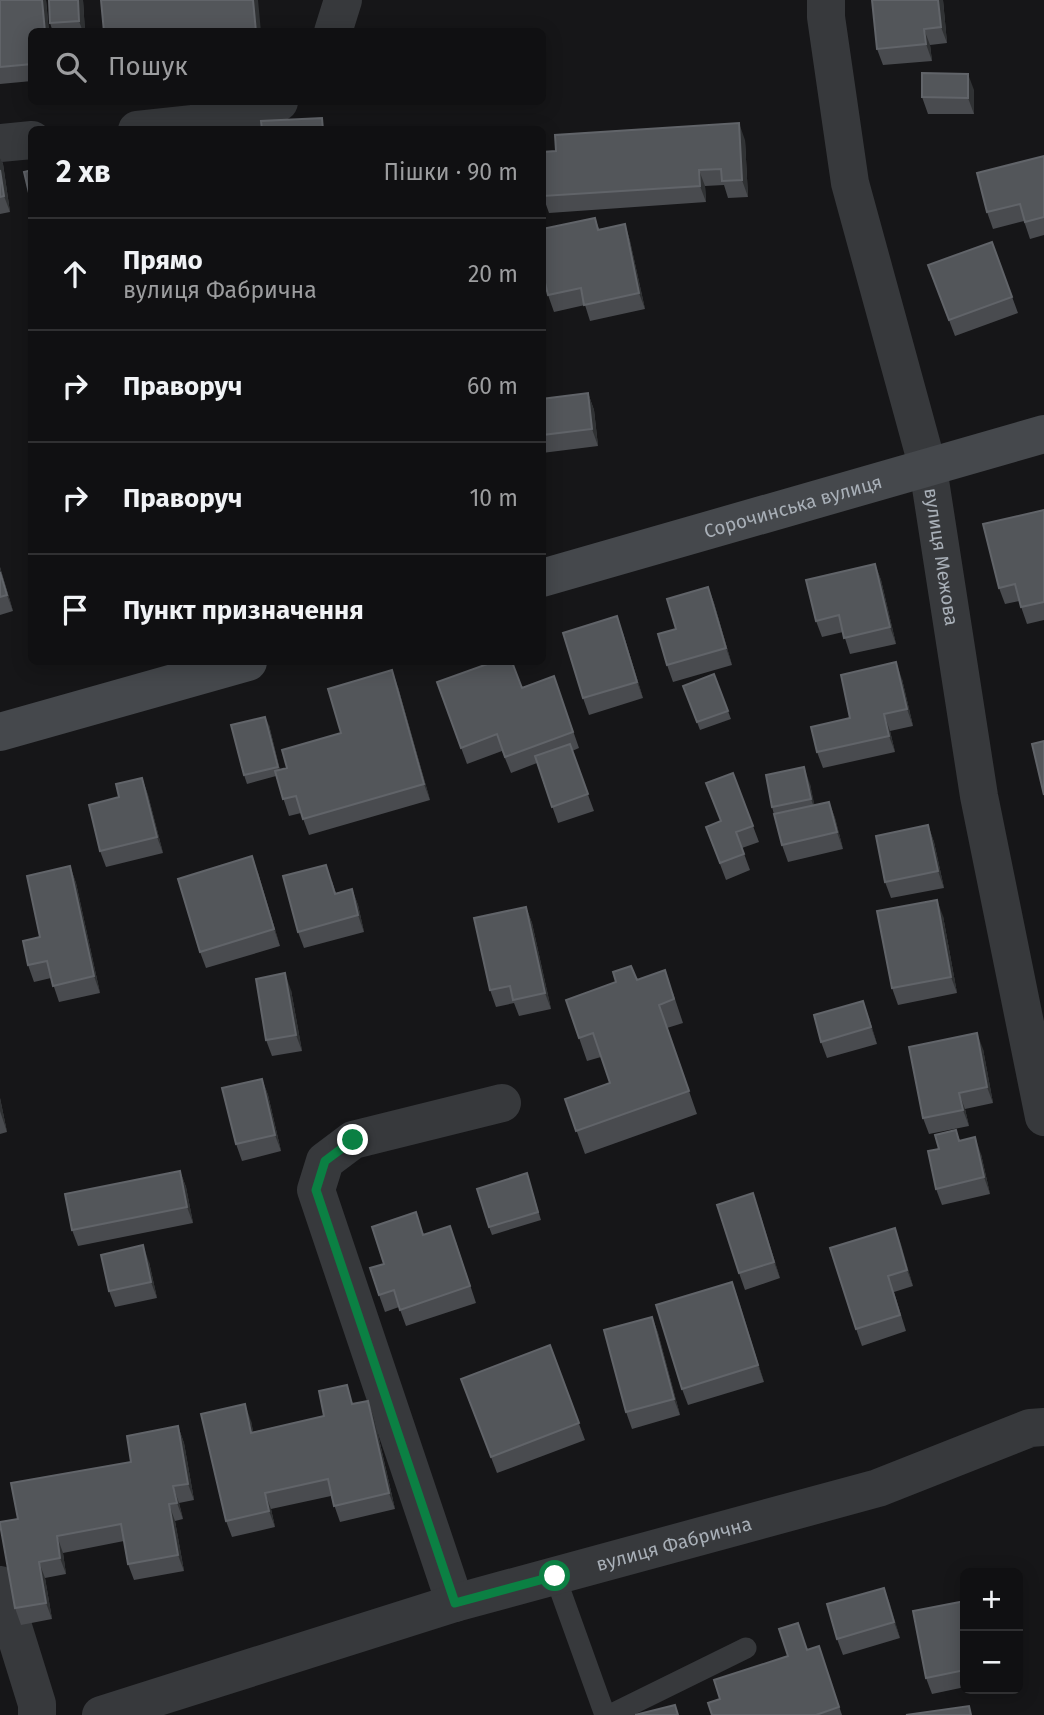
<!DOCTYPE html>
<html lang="uk">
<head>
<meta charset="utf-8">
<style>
  :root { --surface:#101012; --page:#19191b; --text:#f1f3f6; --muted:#9c9d9f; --line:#303032 }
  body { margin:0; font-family:"Fira Sans",sans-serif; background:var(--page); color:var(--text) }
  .controls { position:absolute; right:21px; bottom:21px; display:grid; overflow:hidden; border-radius:10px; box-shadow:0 4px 18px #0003 }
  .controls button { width:63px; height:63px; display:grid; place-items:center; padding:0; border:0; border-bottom:2px solid var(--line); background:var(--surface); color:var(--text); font:35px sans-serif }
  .stop { position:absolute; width:21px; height:21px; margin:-16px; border:5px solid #0b8043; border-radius:50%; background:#fff }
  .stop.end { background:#0b8043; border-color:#fff; box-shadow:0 2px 7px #0008 }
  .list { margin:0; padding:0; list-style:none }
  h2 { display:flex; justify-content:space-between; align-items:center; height:91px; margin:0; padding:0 28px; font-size:30px }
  h2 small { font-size:23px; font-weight:400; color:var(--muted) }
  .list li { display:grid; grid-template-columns:46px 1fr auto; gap:21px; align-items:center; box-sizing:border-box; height:112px; padding:0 28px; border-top:2px solid var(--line) }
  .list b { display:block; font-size:26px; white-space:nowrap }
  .list p { margin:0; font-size:23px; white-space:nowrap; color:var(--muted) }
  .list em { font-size:23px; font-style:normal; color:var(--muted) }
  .icon { flex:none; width:38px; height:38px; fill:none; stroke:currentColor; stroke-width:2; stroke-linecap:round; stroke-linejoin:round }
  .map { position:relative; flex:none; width:1044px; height:1715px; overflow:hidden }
  .search { position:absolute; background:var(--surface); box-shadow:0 4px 18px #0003; left:28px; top:28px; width:518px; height:77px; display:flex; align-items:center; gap:18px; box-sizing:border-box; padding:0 24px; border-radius:10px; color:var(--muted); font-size:26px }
  .panel { position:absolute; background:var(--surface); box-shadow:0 4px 18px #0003; left:28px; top:126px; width:518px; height:539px; border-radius:10px }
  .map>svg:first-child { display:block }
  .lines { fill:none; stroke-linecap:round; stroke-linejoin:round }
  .service { stroke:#37393c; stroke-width:21 }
  .minor { stroke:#37393c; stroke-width:38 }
  .secondary { stroke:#45484c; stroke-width:38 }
  .wall { fill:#494b4f }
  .shaded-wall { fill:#303234 }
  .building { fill:#53565a; stroke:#616469; stroke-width:2 }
  .route { stroke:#0b8043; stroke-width:9 }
  .labels { text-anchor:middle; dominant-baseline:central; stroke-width:5; stroke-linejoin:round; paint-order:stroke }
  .street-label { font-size:19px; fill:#a8afb7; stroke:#111113 }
</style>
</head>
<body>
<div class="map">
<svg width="1044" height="1715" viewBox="0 0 1044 1715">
  <rect width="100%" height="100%" fill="#161618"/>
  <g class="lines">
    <path class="service" d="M555,1576l50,139
      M610,1715l136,-67"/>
    <g class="minor">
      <path id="s1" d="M826,0v17l24,166 78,285 51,328 65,321"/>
      <path d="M333,32l10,-32"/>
      <path d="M137,130l56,-6 86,-22"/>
      <path d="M0,143l32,-3"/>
      <path d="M0,1585l37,119v11"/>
      <path d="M455,1603l-139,-413 9,-29 28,-21 149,-37"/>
      <path id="s2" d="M101,1715l354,-112 423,-115 152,-60 14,-1"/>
    </g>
    <g class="secondary">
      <path id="s3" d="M542,578l502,-144"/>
      <path d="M0,732l248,-70"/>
    </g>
  </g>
  <path class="wall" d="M0,0h46l3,32h-17v49l-32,3z
    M83,0l2,32h-32l-3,-9z
    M943,0l4,43 -17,2 2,16 -49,4 -6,-16z
    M974,90v24h-46l-6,-17z
    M745,140l3,57 -20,1 -4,-13 -19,1 1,16 -157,11 -6,-17 13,-45z
    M1044,156v79l-14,4 -6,-18 -31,8 -6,-17z
    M0,157l3,7 7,48 -10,2z
    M595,218l4,11 26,-5 5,17 15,68 -55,12 -5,-16 -31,7 -6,-17z
    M992,242l26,71 -63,23 -27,-71z
    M588,393l6,17 4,36 -56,7v-54z
    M1044,510v110l-17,4 -8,-23 -14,3 -6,-16z
    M875,564l6,16 15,64 -46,10 -7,-22 -21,5 -6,-16z
    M0,567l13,44 -13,4z
    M708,587l6,16 18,62 -59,17 -6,-17 9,-36z
    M623,633l20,65 -54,17 -6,-17z
    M714,674l17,45 -31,11 -17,-44z
    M554,676l25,72 -7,3 22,60 -36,12 -21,-60 -26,10 -9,-22 -35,13 -30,-82 85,6z
    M902,679l11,47 -23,5 5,21 -72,16 -6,-16 33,-34z
    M398,687l32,113 -121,35 -8,-22 -12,3 -13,-40 -29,8 -3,-9 25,-50 11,45 7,-2 54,-35z
    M733,773l26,69 -17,6 8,22 -24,10 -20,-53 15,-6z
    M142,778l6,17 15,58 -57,14 -6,-16 19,-54z
    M810,784l4,21 15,-3 6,16 8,31 -55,13 -6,-17 -10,-38z
    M928,825l6,17 10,46 -53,10 -6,-16z
    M70,866l6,17 24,110 -41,9 -8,-24 -17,4 -6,-17z
    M258,873l22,73 -74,22 -6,-16z
    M332,881l4,12 16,-4 6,16 6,27 -60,16 -6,-16z
    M526,907l6,16 19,86 -32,7 -5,-13 -18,4 -6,-17z
    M943,916l14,77 -59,12 -6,-17z
    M637,980l36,13 10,30 -16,5 30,86 -112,40 -20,-55 45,-16 -9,-26 -14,4 -21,-61z
    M291,990l11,61 -30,5 -6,-16z
    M869,1018l8,26 -50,14 -6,-16z
    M983,1049l10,54 -28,6 4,17 -40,8 -6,-16z
    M262,1079l6,16 13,56 -39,10 -6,-17z
    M0,1098l7,34 -7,2z
    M956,1130l4,11 21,13 9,40 -48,11 -6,-16 3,-40z
    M180,1171l6,16 7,36 -115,23 -6,-16z
    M527,1173l14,47 -49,15 -3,-8z
    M753,1193l27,85 -35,12 -6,-17z
    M895,1228l18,58 -19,6 12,39 -44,15 -6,-17z
    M424,1235l32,7 20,61 -70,23 -7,-19 -14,5 -6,-17 5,-31z
    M149,1262l8,36 -42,9 -6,-16z
    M732,1282l32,100 -76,23 -6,-16z
    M652,1317l6,16 22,82 -48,14 -6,-17z
    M550,1345l35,95 -88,33 -36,-94z
    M368,1401l6,16 21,92 -55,13 -9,-26 -60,13 4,18 -43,10 -6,-16 25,-100 2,11 71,-16 29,-12z
    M178,1426l6,17 10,57 -15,3 4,16 -8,2 9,50 -50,9 -6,-16 -4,-23 -61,12 3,21 -21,4 7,41 -31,6 -6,-17 3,-89 113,-57z
    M884,1588l16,50 -57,17 -6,-16z
    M965,1601v86l-33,7 -6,-16z
    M819,1646l23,69h-130l95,-65z"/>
  <path class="shaded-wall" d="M42,0h4l3,32h-4z
    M78,0h5l2,32h-2l-4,-11z
    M253,0h5l3,32h-5z
    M938,0h5l4,43 -6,-16z
    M924,29l6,16 2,16 -6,-17z
    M968,74l6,16v24l-6,-16z
    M739,123l6,17 3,57 -6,-17z
    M0,157l3,7 7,48 -6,-16 -4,-26z
    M699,170l6,16 1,16 -6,-16z
    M625,224l5,17 15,68 -6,-16z
    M588,393l6,17 4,36 -6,-17z
    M875,564l6,16 15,64 -6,-17z
    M0,567l13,44 -6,-16 -7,-23z
    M708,587l6,16 18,62 -6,-17z
    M617,616l6,17 20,65 -6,-16z
    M896,662l6,17 11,47 -6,-17z
    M392,670l6,17 32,113 -6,-16z
    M884,714l6,17 5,21 -6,-16z
    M265,717l4,8 12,50 -3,-8z
    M804,767l6,17 7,32 -6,-17z
    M142,778l6,17 15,58 -6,-16z
    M829,802l6,16 8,31 -6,-17z
    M928,825l6,17 10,46 -6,-17z
    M252,856l6,17 22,73 -6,-17z
    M70,866l6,17 24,110 -6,-17z
    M352,889l6,16 6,27 -6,-17z
    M937,900l6,16 14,77 -6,-16z
    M526,907l6,16 19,86 -6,-16z
    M285,973l6,17 11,61 -6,-16z
    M863,1001l6,17 8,26 -6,-17z
    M977,1033l6,16 10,54 -6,-16z
    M262,1079l6,16 13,56 -6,-16z
    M959,1093l6,16 4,17 -6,-16z
    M0,1098l7,34 -7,-21z
    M975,1137l6,17 9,40 -6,-17z
    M180,1171l6,16 7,36 -6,-16z
    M753,1193l6,17 21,68 -6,-16z
    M895,1228l6,16 12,42 -6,-16z
    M143,1245l6,17 8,36 -6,-16z
    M732,1282l6,16 26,84 -6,-17z
    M652,1317l6,16 22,82 -6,-16z
    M368,1401l6,16 21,92 -6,-16z
    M245,1404l6,17 6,28 -6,-16z
    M178,1426l6,17 10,57 -6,-16z
    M173,1486l6,17 4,16 -6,-16z
    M265,1493l6,16 4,18 -6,-16z
    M169,1504l6,17 9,50 -6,-16z
    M57,1536l6,17 3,21 -6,-16z
    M39,1562l6,16 7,41 -6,-16z
    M884,1588l6,16 10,34 -6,-16z"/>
  <path class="building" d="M0,0h42l3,32h-13v32l-32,3z
    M49,0h29l1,21 -29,2z
    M101,0h152l3,32h-152z
    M872,0h66l3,27 -17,2 2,15 -49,5z
    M922,73l46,1v24l-46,-1z
    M322,118l1,12h-61l-1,-9z
    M739,123l3,57 -20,1 -1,-12 -22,1 1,16 -157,10 -1,-44 14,-1 -1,-16z
    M1044,156v61l-19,5 -5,-18 -33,8 -10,-39z
    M0,170l4,26 -4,1z
    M32,170v23h-3l-5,-21z
    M595,218l3,12 27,-6 14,69 -55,12 -3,-17 -33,7 -6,-25v-41z
    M992,242l20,55 -63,23 -21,-55z
    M588,393l4,36 -50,6v-36z
    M1044,510v92l-23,5 -6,-23 -16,4 -16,-64z
    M875,564l15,63 -46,11 -5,-23 -23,6 -10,-41z
    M0,572l7,23 -7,2z
    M708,587l18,61 -59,17 -9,-31 18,-5 -9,-30z
    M617,616l20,66 -54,16 -20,-65z
    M493,662h19l10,26 32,-12 19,56 -68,25 -8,-23 -36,14 -24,-66z
    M896,662l11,47 -23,5 5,22 -72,16 -6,-25 39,-9 -9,-43z
    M392,670l32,114 -121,35 -7,-23 -13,3 -8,-28 12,-3 -5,-18 59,-17 -13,-44z
    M714,674l14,37 -31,11 -14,-36z
    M265,717l13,50 -34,8 -13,-50z
    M1044,741v54l-12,-51z
    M570,744l18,50 -36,13 -17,-51z
    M804,767l7,32 -39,8 -6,-32z
    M733,773l20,53 -17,6 8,22 -24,9 -14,-36 15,-6 -15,-38z
    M142,778l15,59 -57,14 -11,-46 30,-8 -3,-13z
    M829,802l8,30 -55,13 -8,-31z
    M928,825l10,46 -53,11 -9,-46z
    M252,856l22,73 -74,23 -22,-73z
    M326,865l9,29 17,-5 6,26 -60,17 -15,-56z
    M70,866l24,110 -41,10 -6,-25 -19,4 -5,-24 17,-4 -13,-61z
    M937,900l14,77 -59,11 -15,-77z
    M526,907l19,86 -32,7 -3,-14 -20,4 -16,-72z
    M631,966l6,14 28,-10 9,29 -15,6 30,86 -113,40 -11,-32 45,-16 -17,-50 -14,5 -13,-38 50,-18 -3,-10z
    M285,973l11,62 -30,5 -10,-61z
    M863,1001l8,26 -50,15 -7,-27z
    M977,1033l10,54 -28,6 4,17 -40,8 -14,-71z
    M262,1079l13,56 -39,9 -14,-56z
    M956,1130l3,11 16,-4 9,40 -48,12 -8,-38 11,-2 -4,-14z
    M180,1171l7,36 -115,23 -7,-36z
    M527,1173l11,39 -49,15 -12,-38z
    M753,1193l21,69 -35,11 -22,-68z
    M416,1212l7,23 27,-9 20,60 -70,24 -6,-20 -15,5 -9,-27 14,-4 -12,-37z
    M895,1228l12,42 -19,6 12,39 -44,14 -26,-81z
    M143,1245l8,37 -42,9 -8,-36z
    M732,1282l26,83 -76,24 -26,-84z
    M652,1317l22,82 -48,13 -22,-82z
    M550,1345l29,78 -88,34 -30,-78z
    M347,1385l5,19 16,-3 21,92 -55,13 -6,-27 -63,14 4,18 -43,10 -25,-107 44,-10 6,29 73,-17 -5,-25z
    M178,1426l10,58 -15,2 4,17 -8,1 9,51 -50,9 -7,-40 -64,12 3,22 -21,4 7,41 -31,5 -15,-84v-2l18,-3 -7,-36 120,-21 -4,-26z
    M884,1588l10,34 -57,17 -10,-35z
    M965,1601v69l-39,8 -13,-67z
    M798,1623l9,27 12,-4 20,61 -23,8h-104l-4,-12 12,-4 -6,-19 74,-24 -9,-27z
    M675,1705l3,10h-43z
    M969,1706l2,9h-65z"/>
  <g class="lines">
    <path class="route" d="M353,1140l-28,21 -9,29 139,413 100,-27"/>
  </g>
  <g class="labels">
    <g class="street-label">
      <text stroke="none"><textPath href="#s3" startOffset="261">Сорочинська вулиця</textPath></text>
      <text stroke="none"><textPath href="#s1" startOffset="570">вулиця Межова</textPath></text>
      <text stroke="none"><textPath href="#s2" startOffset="598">вулиця Фабрична</textPath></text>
    </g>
  </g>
</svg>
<div class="controls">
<button>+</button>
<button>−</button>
</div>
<div class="stop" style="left:555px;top:1576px"></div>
<div class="stop end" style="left:353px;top:1140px"></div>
<div class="search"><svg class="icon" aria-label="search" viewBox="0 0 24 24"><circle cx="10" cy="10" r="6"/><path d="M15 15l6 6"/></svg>Пошук</div>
<section class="panel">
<h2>2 хв<small>Пішки · 90 m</small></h2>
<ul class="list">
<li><svg class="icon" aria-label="ahead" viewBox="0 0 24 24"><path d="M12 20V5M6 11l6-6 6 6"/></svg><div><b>Прямо</b><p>вулиця Фабрична</p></div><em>20 m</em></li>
<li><svg class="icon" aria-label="right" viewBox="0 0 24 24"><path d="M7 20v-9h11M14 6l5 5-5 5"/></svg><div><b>Праворуч</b></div><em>60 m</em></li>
<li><svg class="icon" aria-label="right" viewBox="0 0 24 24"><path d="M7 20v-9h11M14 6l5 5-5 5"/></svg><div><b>Праворуч</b></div><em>10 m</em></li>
<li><svg class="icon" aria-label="arrive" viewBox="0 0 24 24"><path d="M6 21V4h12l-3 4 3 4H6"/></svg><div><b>Пункт призначення</b></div></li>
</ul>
</section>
</div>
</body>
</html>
